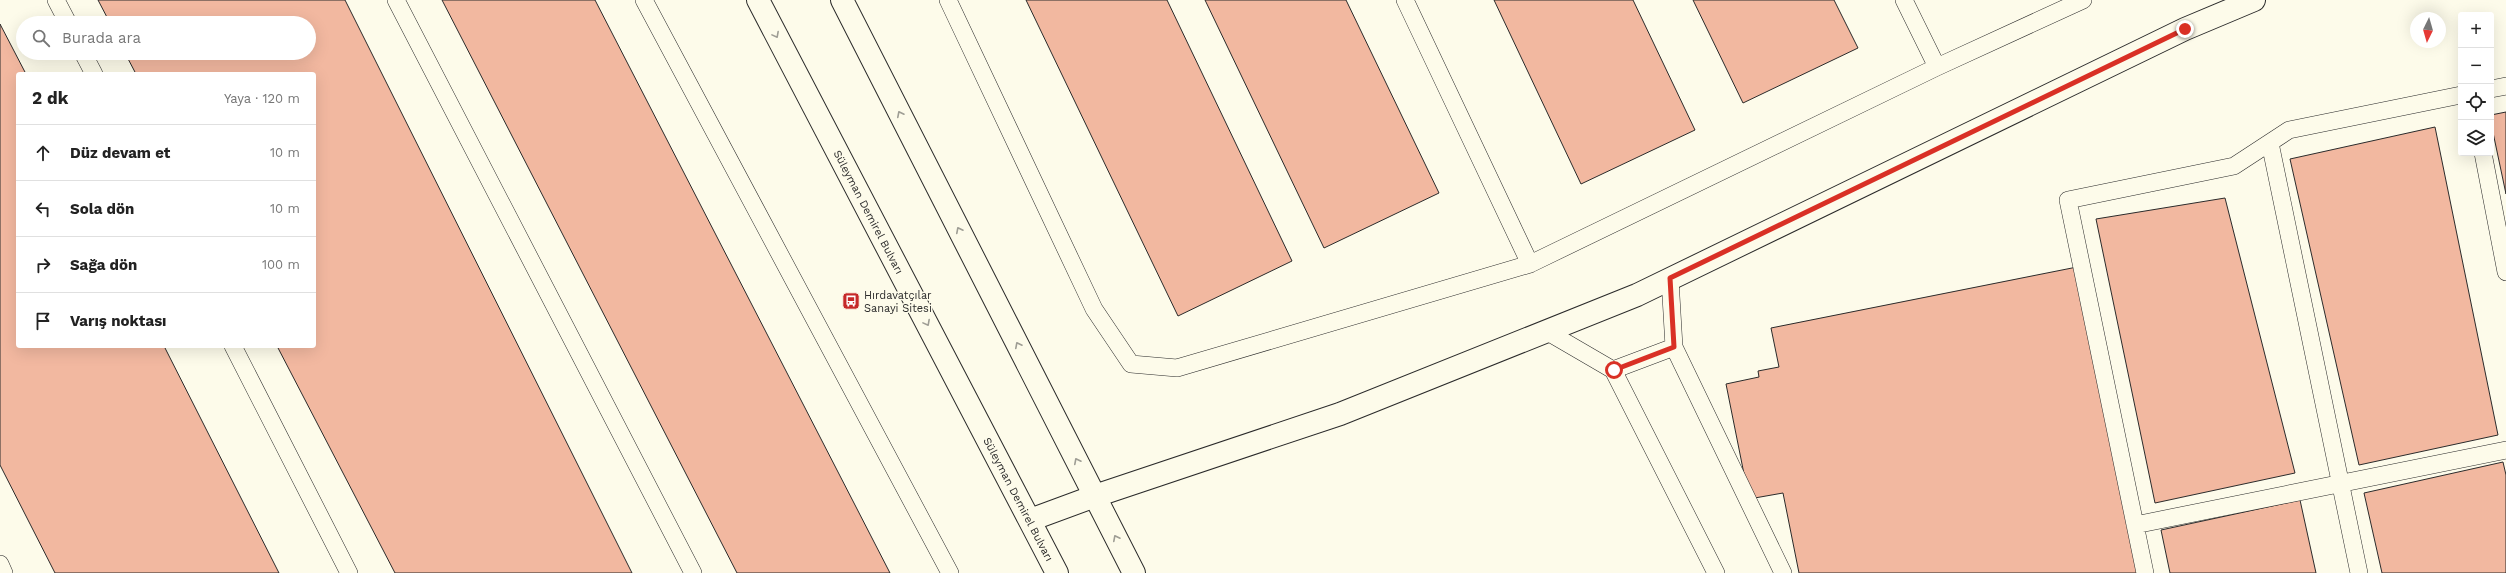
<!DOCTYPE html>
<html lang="tr">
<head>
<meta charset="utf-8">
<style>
  :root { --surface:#fff; --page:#f6f6f6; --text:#222; --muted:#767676; --line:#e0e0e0 }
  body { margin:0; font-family:"Work Sans",sans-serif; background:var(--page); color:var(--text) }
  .controls { position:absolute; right:12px; top:12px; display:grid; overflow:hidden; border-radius:4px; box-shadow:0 4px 16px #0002 }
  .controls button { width:36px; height:36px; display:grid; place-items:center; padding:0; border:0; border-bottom:1px solid var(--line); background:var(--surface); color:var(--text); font:20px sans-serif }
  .compass { position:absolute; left:2410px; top:12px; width:36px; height:36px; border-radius:50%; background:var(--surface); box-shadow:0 4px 16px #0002; rotate:185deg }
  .stop { position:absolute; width:12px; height:12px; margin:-9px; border:3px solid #d93025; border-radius:50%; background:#fff }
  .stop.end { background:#d93025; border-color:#fff; box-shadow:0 1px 4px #0008 }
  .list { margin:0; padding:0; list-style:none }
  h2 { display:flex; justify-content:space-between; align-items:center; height:52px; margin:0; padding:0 16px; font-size:17px }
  h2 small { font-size:13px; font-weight:400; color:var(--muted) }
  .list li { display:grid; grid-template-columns:26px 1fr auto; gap:12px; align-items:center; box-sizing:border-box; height:56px; padding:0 16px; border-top:1px solid var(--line) }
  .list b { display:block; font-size:15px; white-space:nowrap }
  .list em { font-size:13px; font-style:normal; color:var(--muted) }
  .icon { flex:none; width:22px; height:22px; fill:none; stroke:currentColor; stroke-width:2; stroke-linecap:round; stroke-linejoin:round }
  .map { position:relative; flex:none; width:2506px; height:573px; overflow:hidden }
  .search { position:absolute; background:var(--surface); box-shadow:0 4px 16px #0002; left:16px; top:16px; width:300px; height:44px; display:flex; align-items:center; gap:10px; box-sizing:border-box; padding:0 14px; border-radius:22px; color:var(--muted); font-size:15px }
  .panel { position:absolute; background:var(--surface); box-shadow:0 4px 16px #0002; left:16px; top:72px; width:300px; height:276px; border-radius:4px }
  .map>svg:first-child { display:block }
  .building { fill:#f2b8a0; stroke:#2b2b2b }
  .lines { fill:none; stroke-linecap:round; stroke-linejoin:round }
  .service-casing { stroke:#2b2b2b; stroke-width:18 }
  .minor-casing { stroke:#2b2b2b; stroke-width:24 }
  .secondary-casing { stroke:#2b2b2b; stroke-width:24 }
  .service { stroke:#fdfbea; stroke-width:17 }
  .minor { stroke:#fdfbea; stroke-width:22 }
  .secondary { stroke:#fdfbea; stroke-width:22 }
  .oneway { stroke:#9e9d94 }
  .route { stroke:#d93025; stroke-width:5 }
  .labels { text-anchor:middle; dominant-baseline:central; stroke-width:3; stroke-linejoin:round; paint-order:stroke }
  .street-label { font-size:11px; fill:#2b2b2b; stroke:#fdfbea }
  .poi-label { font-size:11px; fill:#2b2b2b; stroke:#fdfbea; text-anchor:start }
</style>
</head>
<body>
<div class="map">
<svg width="2506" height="573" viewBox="0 0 2506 573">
  <rect width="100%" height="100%" fill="#fdfbea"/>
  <path class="building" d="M98,0h247l287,573h-237l-118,-227h37v-272h-178l-11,-21h184v-30h-199z
    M442,0h153l295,573h-153z
    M1026,0h141l125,261 -114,55z
    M1205,0h141l93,193 -115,55z
    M1494,0h139l62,130 -114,54z
    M1693,0h141l24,48 -115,55z
    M0,24l26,50h-8v272h146l115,227h-224l-55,-108z
    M2506,112v82l-15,-71v-8z
    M2435,127l63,308 -139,30 -69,-306z
    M2225,198l70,275 -140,30 -59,-284z
    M2077,267l62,306h-340l-16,-80 -34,6 -23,-115 33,-7 -1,-6 21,-4 -8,-39z
    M2503,462l3,13v98h-124l-18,-80z
    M2300,500l16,73h-146l-9,-43z"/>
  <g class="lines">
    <defs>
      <path id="service" d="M56,0l12,23
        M396,0l297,573
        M644,0l306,573
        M948,0l146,309 37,55 46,4 353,-104 407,-197 146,-67
        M1405,0l125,264
        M1904,0l33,67
        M83,53l11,21
        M2491,89l15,-3
        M2270,143l89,430
        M2483,153l23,119
        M1670,279l4,68
        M1546,331l67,39
        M233,346l116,227
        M2135,525l371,-75
        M0,564l4,9
        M1716,573l-103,-203 61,-23 109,226
        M2145,573l-77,-373 166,-34 55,-36 172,-35"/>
      <path id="minor" d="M1030,520l65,-24 245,-82 297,-119 548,-266 69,-29"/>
      <g id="secondary">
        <path id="s1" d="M758,0l299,573"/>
        <path d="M842,0l292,573"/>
      </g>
    </defs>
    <use href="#service" class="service-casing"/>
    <use href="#minor" class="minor-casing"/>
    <use href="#secondary" class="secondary-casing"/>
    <use href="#service" class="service"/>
    <use href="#minor" class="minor"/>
    <use href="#secondary" class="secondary"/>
  </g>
  <defs><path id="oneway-chevron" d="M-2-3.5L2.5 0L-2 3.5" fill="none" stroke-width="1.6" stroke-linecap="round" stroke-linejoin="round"/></defs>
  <g class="oneway">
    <use href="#oneway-chevron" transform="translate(776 35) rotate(62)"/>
    <use href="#oneway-chevron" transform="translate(900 114) rotate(-117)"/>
    <use href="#oneway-chevron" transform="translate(959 230) rotate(-117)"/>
    <use href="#oneway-chevron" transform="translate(927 323) rotate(62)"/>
    <use href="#oneway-chevron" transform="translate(1018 345) rotate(-117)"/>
    <use href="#oneway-chevron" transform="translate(1077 461) rotate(-117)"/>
    <use href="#oneway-chevron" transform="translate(1116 538) rotate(-117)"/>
  </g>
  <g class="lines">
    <path class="route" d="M1614,370l60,-23 -4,-69 515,-249"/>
  </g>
  <defs>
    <symbol id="bus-square" viewBox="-11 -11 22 22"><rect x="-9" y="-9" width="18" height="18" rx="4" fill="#c62828" stroke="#fdfbea"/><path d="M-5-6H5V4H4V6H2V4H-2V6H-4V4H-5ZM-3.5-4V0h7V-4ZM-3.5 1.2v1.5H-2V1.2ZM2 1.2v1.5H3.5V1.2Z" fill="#fff"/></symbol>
  </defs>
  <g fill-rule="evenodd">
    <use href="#bus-square" x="841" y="291" width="20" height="20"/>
  </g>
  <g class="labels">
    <g class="street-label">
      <text stroke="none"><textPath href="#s1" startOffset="239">Süleyman Demirel Bulvarı</textPath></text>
      <text stroke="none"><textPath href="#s1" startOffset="563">Süleyman Demirel Bulvarı</textPath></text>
    </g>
    <g class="poi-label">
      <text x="864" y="295">Hırdavatçılar<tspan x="864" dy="13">Sanayi Sitesi</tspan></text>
    </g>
  </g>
</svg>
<div class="controls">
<button>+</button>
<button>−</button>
<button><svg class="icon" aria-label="locate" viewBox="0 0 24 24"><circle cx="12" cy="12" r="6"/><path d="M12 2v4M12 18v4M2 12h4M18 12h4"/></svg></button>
<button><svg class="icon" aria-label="layers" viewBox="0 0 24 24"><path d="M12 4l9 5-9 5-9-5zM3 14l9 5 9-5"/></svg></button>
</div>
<svg class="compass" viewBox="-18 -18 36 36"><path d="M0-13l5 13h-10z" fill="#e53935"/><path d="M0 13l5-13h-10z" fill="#767676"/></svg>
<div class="stop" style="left:1614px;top:370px"></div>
<div class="stop end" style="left:2185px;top:29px"></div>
<div class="search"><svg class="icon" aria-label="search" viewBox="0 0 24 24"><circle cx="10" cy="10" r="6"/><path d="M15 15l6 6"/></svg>Burada ara</div>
<section class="panel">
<h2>2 dk<small>Yaya · 120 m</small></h2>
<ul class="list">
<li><svg class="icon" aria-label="ahead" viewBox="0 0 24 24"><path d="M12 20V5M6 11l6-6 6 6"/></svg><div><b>Düz devam et</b></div><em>10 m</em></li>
<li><svg class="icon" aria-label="left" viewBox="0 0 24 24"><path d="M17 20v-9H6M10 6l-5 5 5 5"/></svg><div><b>Sola dön</b></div><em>10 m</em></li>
<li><svg class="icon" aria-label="right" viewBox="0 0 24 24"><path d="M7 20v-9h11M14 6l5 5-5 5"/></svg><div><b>Sağa dön</b></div><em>100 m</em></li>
<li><svg class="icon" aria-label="arrive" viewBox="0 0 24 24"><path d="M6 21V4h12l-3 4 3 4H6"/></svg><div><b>Varış noktası</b></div></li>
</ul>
</section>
</div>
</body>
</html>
